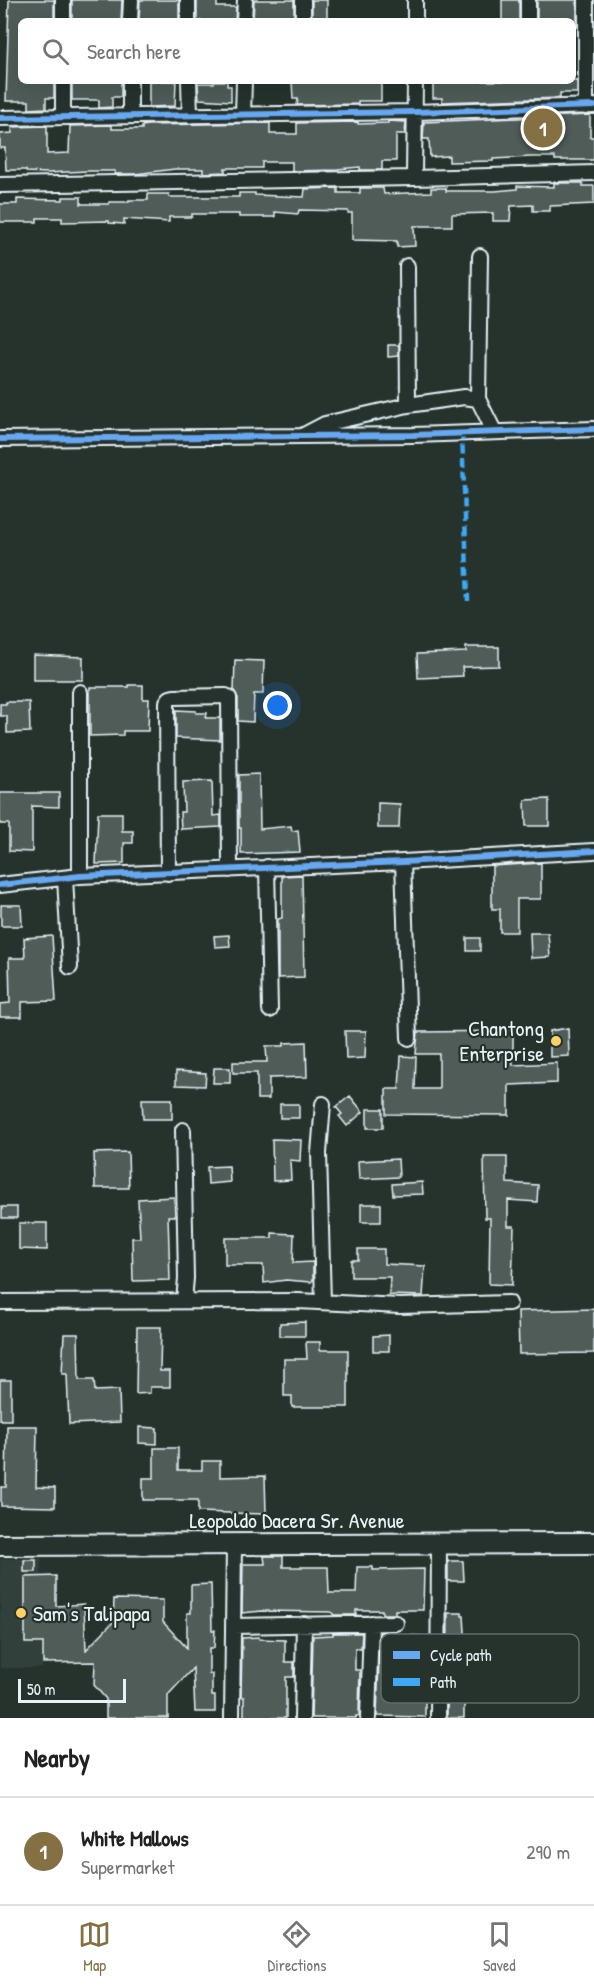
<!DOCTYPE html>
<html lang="en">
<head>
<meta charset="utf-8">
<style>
  :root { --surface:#fff; --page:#f6f6f6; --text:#202124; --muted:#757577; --line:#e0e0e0; --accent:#847042 }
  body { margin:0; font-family:"Patrick Hand",sans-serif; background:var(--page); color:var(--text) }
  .scale { position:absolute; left:18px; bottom:15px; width:108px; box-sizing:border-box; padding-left:6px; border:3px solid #e8f1f8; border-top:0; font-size:16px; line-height:21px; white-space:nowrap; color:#e8f1f8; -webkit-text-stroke:4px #26332d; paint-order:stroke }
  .you { position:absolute; left:278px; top:706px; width:21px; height:21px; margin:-15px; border:4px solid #fff; border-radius:50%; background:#1a73e8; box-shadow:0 0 0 9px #1a73e833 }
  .badge { display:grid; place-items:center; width:39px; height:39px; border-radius:50%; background:var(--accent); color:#fff; font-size:20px; font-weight:700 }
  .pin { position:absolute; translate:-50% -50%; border:3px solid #fff; box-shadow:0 2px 6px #0006 }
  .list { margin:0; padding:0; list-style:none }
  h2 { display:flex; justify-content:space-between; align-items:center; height:78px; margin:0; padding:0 24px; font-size:26px }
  h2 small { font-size:20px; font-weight:400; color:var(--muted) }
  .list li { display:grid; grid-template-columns:39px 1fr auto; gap:18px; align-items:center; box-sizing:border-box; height:108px; padding:0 24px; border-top:2px solid var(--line) }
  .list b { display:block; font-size:22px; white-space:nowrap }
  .list p { margin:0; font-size:20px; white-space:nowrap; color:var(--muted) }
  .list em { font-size:20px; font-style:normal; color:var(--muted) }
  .icon { flex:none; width:33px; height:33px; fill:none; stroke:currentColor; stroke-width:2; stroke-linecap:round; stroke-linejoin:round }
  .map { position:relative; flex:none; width:594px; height:1718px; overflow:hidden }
  .search { position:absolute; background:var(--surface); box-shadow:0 6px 24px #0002; left:18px; right:18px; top:18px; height:66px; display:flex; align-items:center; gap:15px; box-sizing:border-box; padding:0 21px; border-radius:9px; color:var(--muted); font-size:22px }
  .sheet { height:186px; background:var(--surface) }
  nav { display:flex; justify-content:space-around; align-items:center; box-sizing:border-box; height:84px; border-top:2px solid var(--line); background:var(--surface); font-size:16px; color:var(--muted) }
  nav a { display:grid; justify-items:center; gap:3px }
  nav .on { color:var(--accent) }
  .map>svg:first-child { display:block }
  .built { fill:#333f3a }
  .building { fill:#505c59; stroke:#e8f1f8; stroke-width:1.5 }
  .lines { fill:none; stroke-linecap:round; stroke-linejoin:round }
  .minor-casing { stroke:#e8f1f8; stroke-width:18 }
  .secondary-casing { stroke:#e8f1f8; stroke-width:24 }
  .minor { stroke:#26332d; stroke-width:14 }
  .secondary { stroke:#26332d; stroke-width:20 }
  .quiet { stroke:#3fa9f5; stroke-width:4.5; stroke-dasharray:9 4.5; stroke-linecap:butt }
  .cycleway-casing { stroke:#26332d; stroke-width:10 }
  .cycleway { stroke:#66a8f1; stroke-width:6 }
  .poi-dot { fill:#ffd166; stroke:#26332d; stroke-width:2 }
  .labels { text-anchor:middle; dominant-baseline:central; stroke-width:4.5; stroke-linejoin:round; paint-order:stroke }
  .poi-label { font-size:22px; fill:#e8f1f8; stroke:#26332d; text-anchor:end }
  .street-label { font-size:22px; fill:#e8f1f8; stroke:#26332d }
  .key { fill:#26332d; stroke:#606c6a; stroke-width:1.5 }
  .key-label { font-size:16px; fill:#e8f1f8 }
</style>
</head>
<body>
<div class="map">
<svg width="594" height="1718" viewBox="0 0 594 1718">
  <rect width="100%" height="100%" fill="#26332d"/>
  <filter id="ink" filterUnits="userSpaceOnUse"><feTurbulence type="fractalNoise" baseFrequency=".0167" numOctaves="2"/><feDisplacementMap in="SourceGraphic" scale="12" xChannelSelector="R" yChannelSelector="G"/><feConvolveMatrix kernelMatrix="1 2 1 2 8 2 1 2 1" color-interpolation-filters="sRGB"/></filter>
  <g filter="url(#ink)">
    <path class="built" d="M41,1558l1,110h-42v-109z"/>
    <path class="building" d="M9,0h45v21h-33v60h33v17h-8v10l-17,1v-8h-23z
      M72,0h50l-1,21h-49z
      M140,0h39v21h-40z
      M197,0h20v7h19l-1,14h-38z
      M254,0h40v21h-41z
      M312,0h15v21h-15z
      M502,0h17v21h-17z
      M537,0h40v26h-4v-5h-36z
      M72,81h49v16h-9v10l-13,1v-8h-27z
      M149,81h27l-1,25 -26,1z
      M214,81h13v5h4v15l-32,-2 -1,-16h16z
      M292,81h89v20h-23v3l-61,1 1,-6h-5z
      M433,81h144v12h-17v5l-118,4v-4h-9z
      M590,115v22h4v23h-39v-3h-24l-38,2v2l-44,1v-6l-19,1 -1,-18h-6l1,-17z
      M388,121l18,1 -1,12h-9v27h-14v9h-22v-3l-22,2v1l-46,1v-9h-30v6h-37v4l-22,1v-4h-28l-40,5h-20v-3h-28l-40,2 -21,-1v-2h-20l-1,-22h-5v-14l12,-1v-6l35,-1v28l22,-1 1,-27 42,-1v4h30v-3l6,-1 122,-2v11h27v-11l61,-1v2l30,-1z
      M554,183h29v3h11v18l-44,2v5h-17v-6l-22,1 -1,15h-17v-8l-41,1v12h-38l1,20 -18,1v-6l-45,-1v-27h-4v-2l-49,-1 -1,4 -23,-2v5h-36v-3h-47v3h-23v5l-45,-3v5l-15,-1v-2l-47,1v-4h-25v4h-37v-18h17v-5l46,1v-3h18v7h28v-2h20v-2h19v-6h21v3h70v-4h16v2l49,2 1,-8 33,-1v5h22v-5h23l1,6 47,-2v-4h15v3h49l22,-2v-3l37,1z
      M388,345h11v11l-11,1z
      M466,647h33v19l-37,1 1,9 -45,2 -1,-24 49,-2z
      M33,655l50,2v23h-50z
      M235,660l29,1 -1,33h-9l-1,28 -15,-1v-23l-4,-7z
      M129,685h14v14h6l-1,32h-25v4l-33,1v-49h39z
      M6,702h23l1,30 -23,1v-17h-7v-12h6z
      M176,710l20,1v2h11l-1,5h14v22l-44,-2z
      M259,774l1,55 31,-3 1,5 6,-1 2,22 -59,2v-26h-2v-53z
      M212,781l1,35 8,-1v12l-40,2 -1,-17h4l-1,-30z
      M0,793h59v14l-27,-1v46l-23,-1v-27h-9z
      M549,799v27h-23l-1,-26z
      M378,803l22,1 -1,24h-21z
      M98,813h24v18h11v12h-9v20l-28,1z
      M541,863v36h-24v33h-17v-23h-8v-43z
      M302,875l2,102 -26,1v-59l4,-1v-42z
      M1,905h20l1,21h-21z
      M530,933h18l2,24 -19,1z
      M229,935l1,11 -15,1 -1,-11z
      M52,936l4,65 -34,1v15h-22v-13l10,-1 -1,-45h16l-1,-20z
      M467,938h13v13h-13z
      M568,1028l1,28 -19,1v-26z
      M345,1031h21l-1,27 -19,1z
      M513,1031v34l44,-2v20l-48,2v30l-123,-1v-25h13l2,-33 15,1 -1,32h24v-35h-23l2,-22z
      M306,1042l1,35 -38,1v21h-12v-26h-24v-11h34l-1,-16h18v-3z
      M214,1068h16v15h-17z
      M176,1071l30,2 -1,13 -29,-1z
      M350,1096l13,16 -16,14 -8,-10 3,-2 -6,-7z
      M142,1099h30v20h-29z
      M280,1104h19v14h-19z
      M367,1109h16v19h-16z
      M272,1139l29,1 -1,21 -10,-1 1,20 -18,1z
      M128,1152l1,36h-34l-1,-35z
      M484,1157h23v26l31,2 -1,17 -29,-2v26h6l-2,59 -23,-1 1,-66h-5z
      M398,1159l1,18 -40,2 -1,-18z
      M229,1166l1,16 -22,2 -1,-17z
      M422,1182l1,12 -30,1 -1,-11z
      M174,1197l1,19h-7l2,64 -37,1 -1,-43h8l-2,-39z
      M361,1204h20v18h-20z
      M2,1207h15v11h-15z
      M19,1223h28v27l-28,-1z
      M272,1233l22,1 -1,29 20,-1v18l-2,2 -25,-2 -22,3 -1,-18h-38v-27h47z
      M358,1249h26v15l41,2 -2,30 -34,-1 1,-18h-39v-17h7z
      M594,1309v44l-75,1 -1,-43z
      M305,1322v14h-25v-13z
      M137,1327h24l-1,44h10v16h-20v6l-14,1z
      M64,1334h14l1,46h15l1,11 24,-1 1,32 -51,2 -2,-50h-5z
      M389,1335v16h-16v-15z
      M306,1342h14v8h28v57h-56v-11h-8v-37h23z
      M0,1380h11v40h-11z
      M7,1426h30l-1,61 19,1v19l-54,-1v-19h5z
      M139,1427l18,1v16l-18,-1z
      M154,1448h24v22h24v-9h18v16l45,-1 1,38 -68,-2v-12h-55v-22h11z
      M264,1556h19v11h45l1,26h27l1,-26h16v3l51,-1 -1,41h-28v4h-13v-4h-26v5h-22l-3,-3 -69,-1 -20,2 1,-49h22z
      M24,1560h12v12h-12z
      M448,1561h15l1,20h-16z
      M56,1576v30l28,-2 2,46 27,-28 1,-23 49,1v22l24,26v-35h4v-28l20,-1 1,46h3l-1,18h-5v26h3v22h3v16h-20l-2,-44 -25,27v23h-62v-19l-12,-14 1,-23 -52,1v-20h-18v-66z
      M448,1613h14v3h2l2,32h-2v70h-17z
      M380,1632h15l1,3 33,1v32h-7l-2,1v31h5v17l-48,-1z
      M333,1633h29l-1,15h-6v22h5l-1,46h-3v2h-45l2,-82 20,-1z
      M259,1637v2l26,1v22h9v15h-8v41h-42v-21h-3l1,-59z"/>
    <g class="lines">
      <defs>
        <path id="minor" d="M63,0v21
          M188,0v21
          M303,0v21
          M528,0v21
          M586,0v107
          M130,21l1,-21
          M244,21l1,-21
          M415,21v-21
          M63,81v36
          M189,81l1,35
          M243,115l1,-34
          M130,116v-35
          M0,118l415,-6 179,-6
          M414,178l1,-97
          M0,185l414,-7 180,-5
          M407,266l1,139
          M478,399l2,-143
          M302,436l23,-12 83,-19 56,-8 14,2 16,32
          M0,439l413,-4 181,-6
          M403,862l6,176
          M267,867l3,143
          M168,873l-1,-171 3,-4 4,-1 52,-1 3,2 1,172
          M80,876v-184
          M65,878l5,89
          M0,885l80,-9 323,-14 191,-11
          M183,1130l3,148 -2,23
          M0,1302l298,-1 102,5 109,-3
          M323,1302l-4,-149 4,-49
          M233,1626l163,-3
          M232,1718l2,-174
          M302,1718l2,-94
          M368,1718l3,-95
          M438,1718l1,-175"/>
        <path id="secondary" d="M0,1545l594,-2"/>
      </defs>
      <use href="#minor" class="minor-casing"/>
      <use href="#secondary" class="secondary-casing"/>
      <use href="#minor" class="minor"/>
      <use href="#secondary" class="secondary"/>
      <path class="quiet" d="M462,432l6,169"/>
      <defs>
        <path id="cycleway" d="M0,118l415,-6 179,-6
          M0,439l413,-4 181,-6
          M0,885l80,-9 323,-14 191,-11"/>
      </defs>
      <use href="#cycleway" class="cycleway-casing"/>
      <use href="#cycleway" class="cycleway"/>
    </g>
  </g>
  <g class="poi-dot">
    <circle cx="556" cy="1041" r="6"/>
    <circle cx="21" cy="1613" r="6"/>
  </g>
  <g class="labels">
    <g class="poi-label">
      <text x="544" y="1028">Chantong<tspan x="544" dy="25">Enterprise</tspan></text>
      <text x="33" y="1613" text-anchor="start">Sam's Talipapa</text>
    </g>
    <g class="street-label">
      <text x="297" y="1520">Leopoldo Dacera Sr. Avenue</text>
    </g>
  </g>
  <rect x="381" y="1634" width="198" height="69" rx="9" class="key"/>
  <rect x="393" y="1651" width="27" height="8" fill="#66a8f1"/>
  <rect x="393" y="1678" width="27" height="8" fill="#3fa9f5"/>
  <g class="key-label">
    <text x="430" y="1661">Cycle path</text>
    <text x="430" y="1688">Path</text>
  </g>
</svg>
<div class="scale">50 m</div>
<div class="you"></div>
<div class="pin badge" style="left:543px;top:128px">1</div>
<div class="search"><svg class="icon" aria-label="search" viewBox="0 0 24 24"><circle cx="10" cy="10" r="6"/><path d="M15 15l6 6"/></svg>Search here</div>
</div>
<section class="sheet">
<h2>Nearby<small></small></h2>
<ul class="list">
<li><span class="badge">1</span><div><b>White Mallows</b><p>Supermarket</p></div><em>290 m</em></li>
</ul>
</section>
<nav>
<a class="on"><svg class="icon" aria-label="map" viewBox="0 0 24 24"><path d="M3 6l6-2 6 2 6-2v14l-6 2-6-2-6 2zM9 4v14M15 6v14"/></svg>Map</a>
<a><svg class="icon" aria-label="directions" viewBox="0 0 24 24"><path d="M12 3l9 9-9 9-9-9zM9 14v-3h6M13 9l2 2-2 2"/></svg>Directions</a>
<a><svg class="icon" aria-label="saved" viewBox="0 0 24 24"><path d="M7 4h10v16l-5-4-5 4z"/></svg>Saved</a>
</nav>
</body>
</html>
